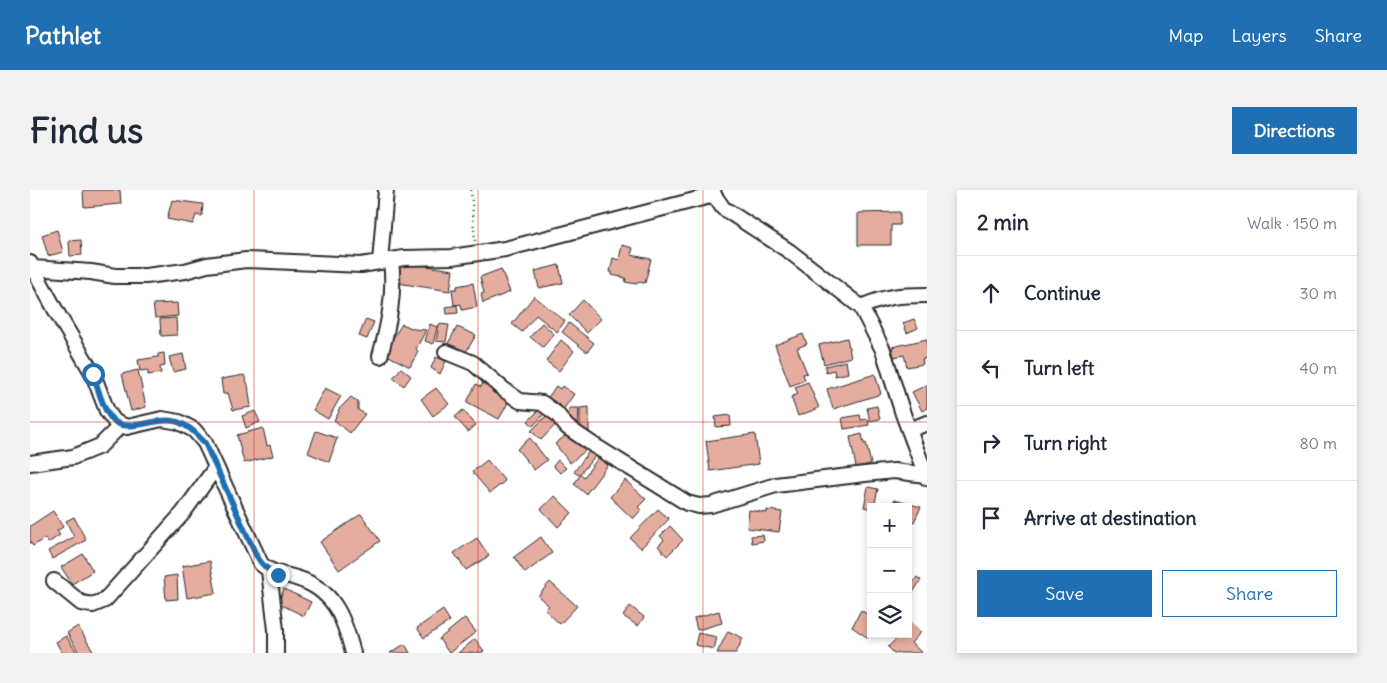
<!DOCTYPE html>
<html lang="en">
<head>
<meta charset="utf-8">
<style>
  :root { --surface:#fff; --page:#f2f2f3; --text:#1f2937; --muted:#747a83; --line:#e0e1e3; --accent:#1f6fb2 }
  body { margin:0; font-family:Delius,sans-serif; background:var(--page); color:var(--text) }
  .controls { position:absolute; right:15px; bottom:15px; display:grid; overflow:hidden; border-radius:0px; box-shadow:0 2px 8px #0003 }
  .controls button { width:45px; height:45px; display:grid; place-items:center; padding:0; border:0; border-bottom:1px solid var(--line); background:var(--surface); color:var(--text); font:25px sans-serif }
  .stop { position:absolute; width:15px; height:15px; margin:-11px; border:4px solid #1f6fb2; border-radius:50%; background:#fff }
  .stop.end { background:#1f6fb2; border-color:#fff; box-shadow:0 1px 5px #0008 }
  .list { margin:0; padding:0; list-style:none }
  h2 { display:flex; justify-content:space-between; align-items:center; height:65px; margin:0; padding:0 20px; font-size:21px }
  h2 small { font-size:16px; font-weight:400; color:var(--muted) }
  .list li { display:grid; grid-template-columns:32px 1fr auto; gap:15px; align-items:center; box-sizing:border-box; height:75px; padding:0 20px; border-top:1px solid var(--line) }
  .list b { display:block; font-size:19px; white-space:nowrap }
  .list em { font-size:16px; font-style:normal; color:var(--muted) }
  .actions { display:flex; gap:10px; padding:15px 20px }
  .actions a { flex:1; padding:11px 0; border:1px solid var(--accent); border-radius:0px; text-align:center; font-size:18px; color:var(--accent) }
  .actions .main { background:var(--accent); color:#fff }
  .icon { flex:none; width:28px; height:28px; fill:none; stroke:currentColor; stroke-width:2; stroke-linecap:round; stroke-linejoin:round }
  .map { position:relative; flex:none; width:897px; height:463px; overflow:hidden; border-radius:0px }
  header { display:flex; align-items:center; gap:30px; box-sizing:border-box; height:70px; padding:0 25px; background:var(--accent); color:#fff }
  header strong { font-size:24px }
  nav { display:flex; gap:28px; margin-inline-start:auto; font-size:18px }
  .intro { display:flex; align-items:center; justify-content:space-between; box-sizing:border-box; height:120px; padding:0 30px }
  h1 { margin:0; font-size:35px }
  .button { padding:12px 22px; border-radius:0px; background:var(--accent); color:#fff; font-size:18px; font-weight:700 }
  main { display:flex; gap:30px; padding:0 30px }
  aside { flex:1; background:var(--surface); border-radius:0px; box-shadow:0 2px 8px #0003 }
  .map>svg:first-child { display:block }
  .building { fill:#e5aca0; stroke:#2b2b2b }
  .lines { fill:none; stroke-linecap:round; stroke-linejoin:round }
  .minor-casing { stroke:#2b2b2b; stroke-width:18 }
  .path { stroke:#2b2b2b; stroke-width:2.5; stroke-dasharray:1 4; stroke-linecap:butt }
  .minor { stroke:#fff; stroke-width:14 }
  .route { stroke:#1f6fb2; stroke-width:6 }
  .grid { fill:none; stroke:#d62828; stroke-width:1; stroke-opacity:0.55 }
</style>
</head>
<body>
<header>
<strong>Pathlet</strong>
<nav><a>Map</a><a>Layers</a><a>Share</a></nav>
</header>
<div class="intro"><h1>Find us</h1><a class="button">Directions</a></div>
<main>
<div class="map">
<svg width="897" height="463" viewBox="0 0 897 463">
  <rect width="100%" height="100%" fill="#fff"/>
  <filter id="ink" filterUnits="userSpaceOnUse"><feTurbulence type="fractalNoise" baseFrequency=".02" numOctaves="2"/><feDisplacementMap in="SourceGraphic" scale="10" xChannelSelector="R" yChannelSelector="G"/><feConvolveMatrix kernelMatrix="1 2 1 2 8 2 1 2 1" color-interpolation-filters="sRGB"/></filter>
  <g filter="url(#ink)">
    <path class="building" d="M53,0h37l1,14 -37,3z
      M142,10l31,4 -1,12 -6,-1 -3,9 -26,-5z
      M870,22v13h-9v20h-33v-32z
      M27,40l6,22 -15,4 -6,-21z
      M51,50l1,15 -12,1 -1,-15z
      M592,55l11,3 -2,7 20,4 -6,24 -8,-1v2l-12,-2 1,-4 -14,-3v-3h-2l3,-14 6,2z
      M370,72l53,8 -3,21 -53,-8z
      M529,75l4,18 -24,5 -4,-17z
      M471,79l9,23 -27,11 -2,-9 3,-1 -4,-16z
      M443,93l4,24 -15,3 -1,-6 -7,1 -2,-16h5v-3l5,-1z
      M504,106l31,25 -8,11 -21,-17 -14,17 -10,-8z
      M553,110l18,19 -14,14 -18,-18z
      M147,113l1,13 -23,2 -2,-14z
      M427,115l1,8 -11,1 -1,-7z
      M146,128l1,17 -16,1 -1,-17z
      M336,129l8,3 -7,17 -8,-3z
      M884,129l4,9 -11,5 -4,-10z
      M512,133l12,11 -11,13 -13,-10z
      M539,133l25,20 -7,9 -25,-20z
      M372,134l12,5 12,1 -10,19 2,2 -8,16 -27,-14 7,-15h3z
      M400,134l7,3 -4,17 -8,-3z
      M409,134l10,1 -3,17 -10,-1z
      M427,137l19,8 -13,22 -18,-8z
      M773,144l4,10 -10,4 10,25 -4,1 2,6 -15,6 -15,-41z
      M817,148l4,19 -27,7 -5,-19z
      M897,149v19l-5,1 1,5 -16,3 -3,-12 -10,2 -2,-10z
      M531,150l13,11 -15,20 -13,-10z
      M134,163l1,13 -5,1 1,6 -13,2v-5l-8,1 -2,-11 20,-3v-3z
      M153,164l3,15 -13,3 -4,-15z
      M406,167l10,4 -6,13 -9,-6z
      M816,171l2,12 -13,3 -1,-6 -8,2 -1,-6z
      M371,178l10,8 -7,10 -11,-8z
      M108,180l8,37 -15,4 -9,-37z
      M845,184l6,20 -48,15 -6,-20z
      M214,185l4,10 3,22 -18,3 -5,-17 -5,1 -2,-15z
      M453,192l12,6 -3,4 17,9 -10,18 -32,-17 9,-18 5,3z
      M778,192l11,26 -21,8 -7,-19 7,-3 -3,-7z
      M897,195v23l-5,3 -10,-19z
      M526,196l4,3 2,-3 12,8 -13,19 -16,-11z
      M295,198l16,8 -13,23 -15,-9z
      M406,198l13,16 -16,12 -12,-17z
      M321,207l7,5v8l7,4 -15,19 -16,-13 5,-8 -1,-2z
      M847,216l3,13 -10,2 -3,-13z
      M512,217l4,5 -13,14 -5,-5z
      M559,217v28h-9v-27z
      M539,218h10l-1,18 -10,-1z
      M433,220l13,15 -8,7 -13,-15z
      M225,221l5,11 -14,6 -4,-12z
      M519,223l9,9 -17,18 -10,-9z
      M700,225l1,11 -15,1 -1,-10z
      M830,225l1,5 7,-1 1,6 -25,4 -2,-11z
      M233,238l4,18 3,-1 3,11 -29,7 -7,-28z
      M286,241l21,7 -8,24 -21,-9z
      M540,242l15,19 -15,12 -15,-19z
      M725,244l4,30 -49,7 -4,-30z
      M832,244l2,10 2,-1 5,21 -15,3 -6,-30z
      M500,248l17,22 -13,10 -17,-21z
      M560,260l6,5 -17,20 -5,-3z
      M568,268l10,7 -22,29 -12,-10 7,-10 3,3z
      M457,270l18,21 -15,12 -18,-21z
      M528,270l8,8 -6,5 -7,-7z
      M595,290l21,19 -8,8 3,3 -8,9 -23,-22z
      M838,297l10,2 -4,18h-3v2l-7,-2z
      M525,306l17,17 -14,14 -17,-18z
      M864,310l27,7 -7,15 -6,-1v-14h-16z
      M628,319l11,10 -28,29 -11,-10z
      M719,320l18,3v-3l15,2 -3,20 -32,-4z
      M23,321l10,16 -6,4 3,4 -12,8 -3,-5 -12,8 -3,-4v-16z
      M331,324l19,27 -41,29 -19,-28z
      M44,327l12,23 -34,19 -4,-8 26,-14 -8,-16z
      M640,336l13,14 -16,16 -9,-10 6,-6 -4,-4z
      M733,345l1,6 -12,2 -1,-7z
      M511,347l11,16 -27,20 -11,-16z
      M447,348l12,18 -23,14 -12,-17z
      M53,364l10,17 -21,13 -11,-17z
      M180,371l6,32 -29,5 -5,-32z
      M147,385l1,24 -12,1 -2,-23z
      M887,387l4,3 -13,20v-17l3,2z
      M520,392l27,24 -17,18 -15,-14 4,-4 -11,-10z
      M254,399l27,13 -7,14 -26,-13z
      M600,416l14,11 -6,9 -15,-10z
      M413,420l7,11 -26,17 -7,-10z
      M831,420l10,7v17l-3,4 -16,-11z
      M689,421l3,12 -25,7 -3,-12z
      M435,428l11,14 -27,21 -10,-14z
      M881,433l10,9 -10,11 11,10h-28l-6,-6 13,-13h7v-8z
      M48,436l16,27h-15l-12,-20z
      M698,441l15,7 -7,15h-19z
      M668,443l19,4 -3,12 -19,-4z
      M36,446l11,17h-15l-6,-11z
      M445,449l9,12 -3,2h-23z
      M375,454l5,9h-20z"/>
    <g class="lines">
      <defs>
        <path id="minor" d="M683,0l1,5 9,13 66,43 72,56 22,43 20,64 24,64
          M350,72l6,-72
          M0,73l26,48 37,63 14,37 8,11 12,5 35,-8 17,3 15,8 11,13 56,121c13,11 20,9 35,14 38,11 48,40 57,75
          M3,78l58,4 24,4h31l39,-5 22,-6 39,-5 115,5 43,-7 48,-1 53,-8 209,-54
          M831,117c25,-11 39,-12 66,-12
          M416,162l27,11 30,26 17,12 22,2 15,11 10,13 28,19 92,57 12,3 12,-1 65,-20 89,-11 29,-3 32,4
          M350,166c9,-32 15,-63 11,-96
          M879,240l18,-7
          M0,273l43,-6 27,-11 21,-21
          M239,381l7,59v23
          M24,391l27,22 12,2 12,-5 78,-87 33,-46"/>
      </defs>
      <use href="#minor" class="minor-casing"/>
      <path class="path" d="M441,0l4,51"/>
      <use href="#minor" class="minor"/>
    </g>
  </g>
  <g class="lines" filter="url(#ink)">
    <path class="route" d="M63,184c5,13 8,31 17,43 14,20 45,-2 68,5 12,4 19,13 27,21l51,112c6,10 11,15 22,20"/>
  </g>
  <path class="grid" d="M224,0v463M448,0v463M673,0v463M0,232h897"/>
</svg>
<div class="controls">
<button>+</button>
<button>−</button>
<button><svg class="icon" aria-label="layers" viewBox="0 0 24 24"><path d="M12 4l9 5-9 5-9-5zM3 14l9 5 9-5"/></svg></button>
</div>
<div class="stop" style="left:63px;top:184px"></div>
<div class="stop end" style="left:248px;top:385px"></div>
</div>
<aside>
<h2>2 min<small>Walk · 150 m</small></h2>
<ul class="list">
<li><svg class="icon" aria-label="ahead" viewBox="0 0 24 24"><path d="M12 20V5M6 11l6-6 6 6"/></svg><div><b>Continue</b></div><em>30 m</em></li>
<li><svg class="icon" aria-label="left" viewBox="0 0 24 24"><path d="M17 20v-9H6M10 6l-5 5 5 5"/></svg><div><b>Turn left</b></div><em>40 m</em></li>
<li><svg class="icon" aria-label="right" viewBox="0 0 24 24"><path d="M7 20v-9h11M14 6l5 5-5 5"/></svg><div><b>Turn right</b></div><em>80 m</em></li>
<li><svg class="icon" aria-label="arrive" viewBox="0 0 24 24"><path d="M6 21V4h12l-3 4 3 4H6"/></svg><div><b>Arrive at destination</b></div></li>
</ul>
<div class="actions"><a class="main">Save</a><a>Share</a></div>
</aside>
</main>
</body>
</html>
